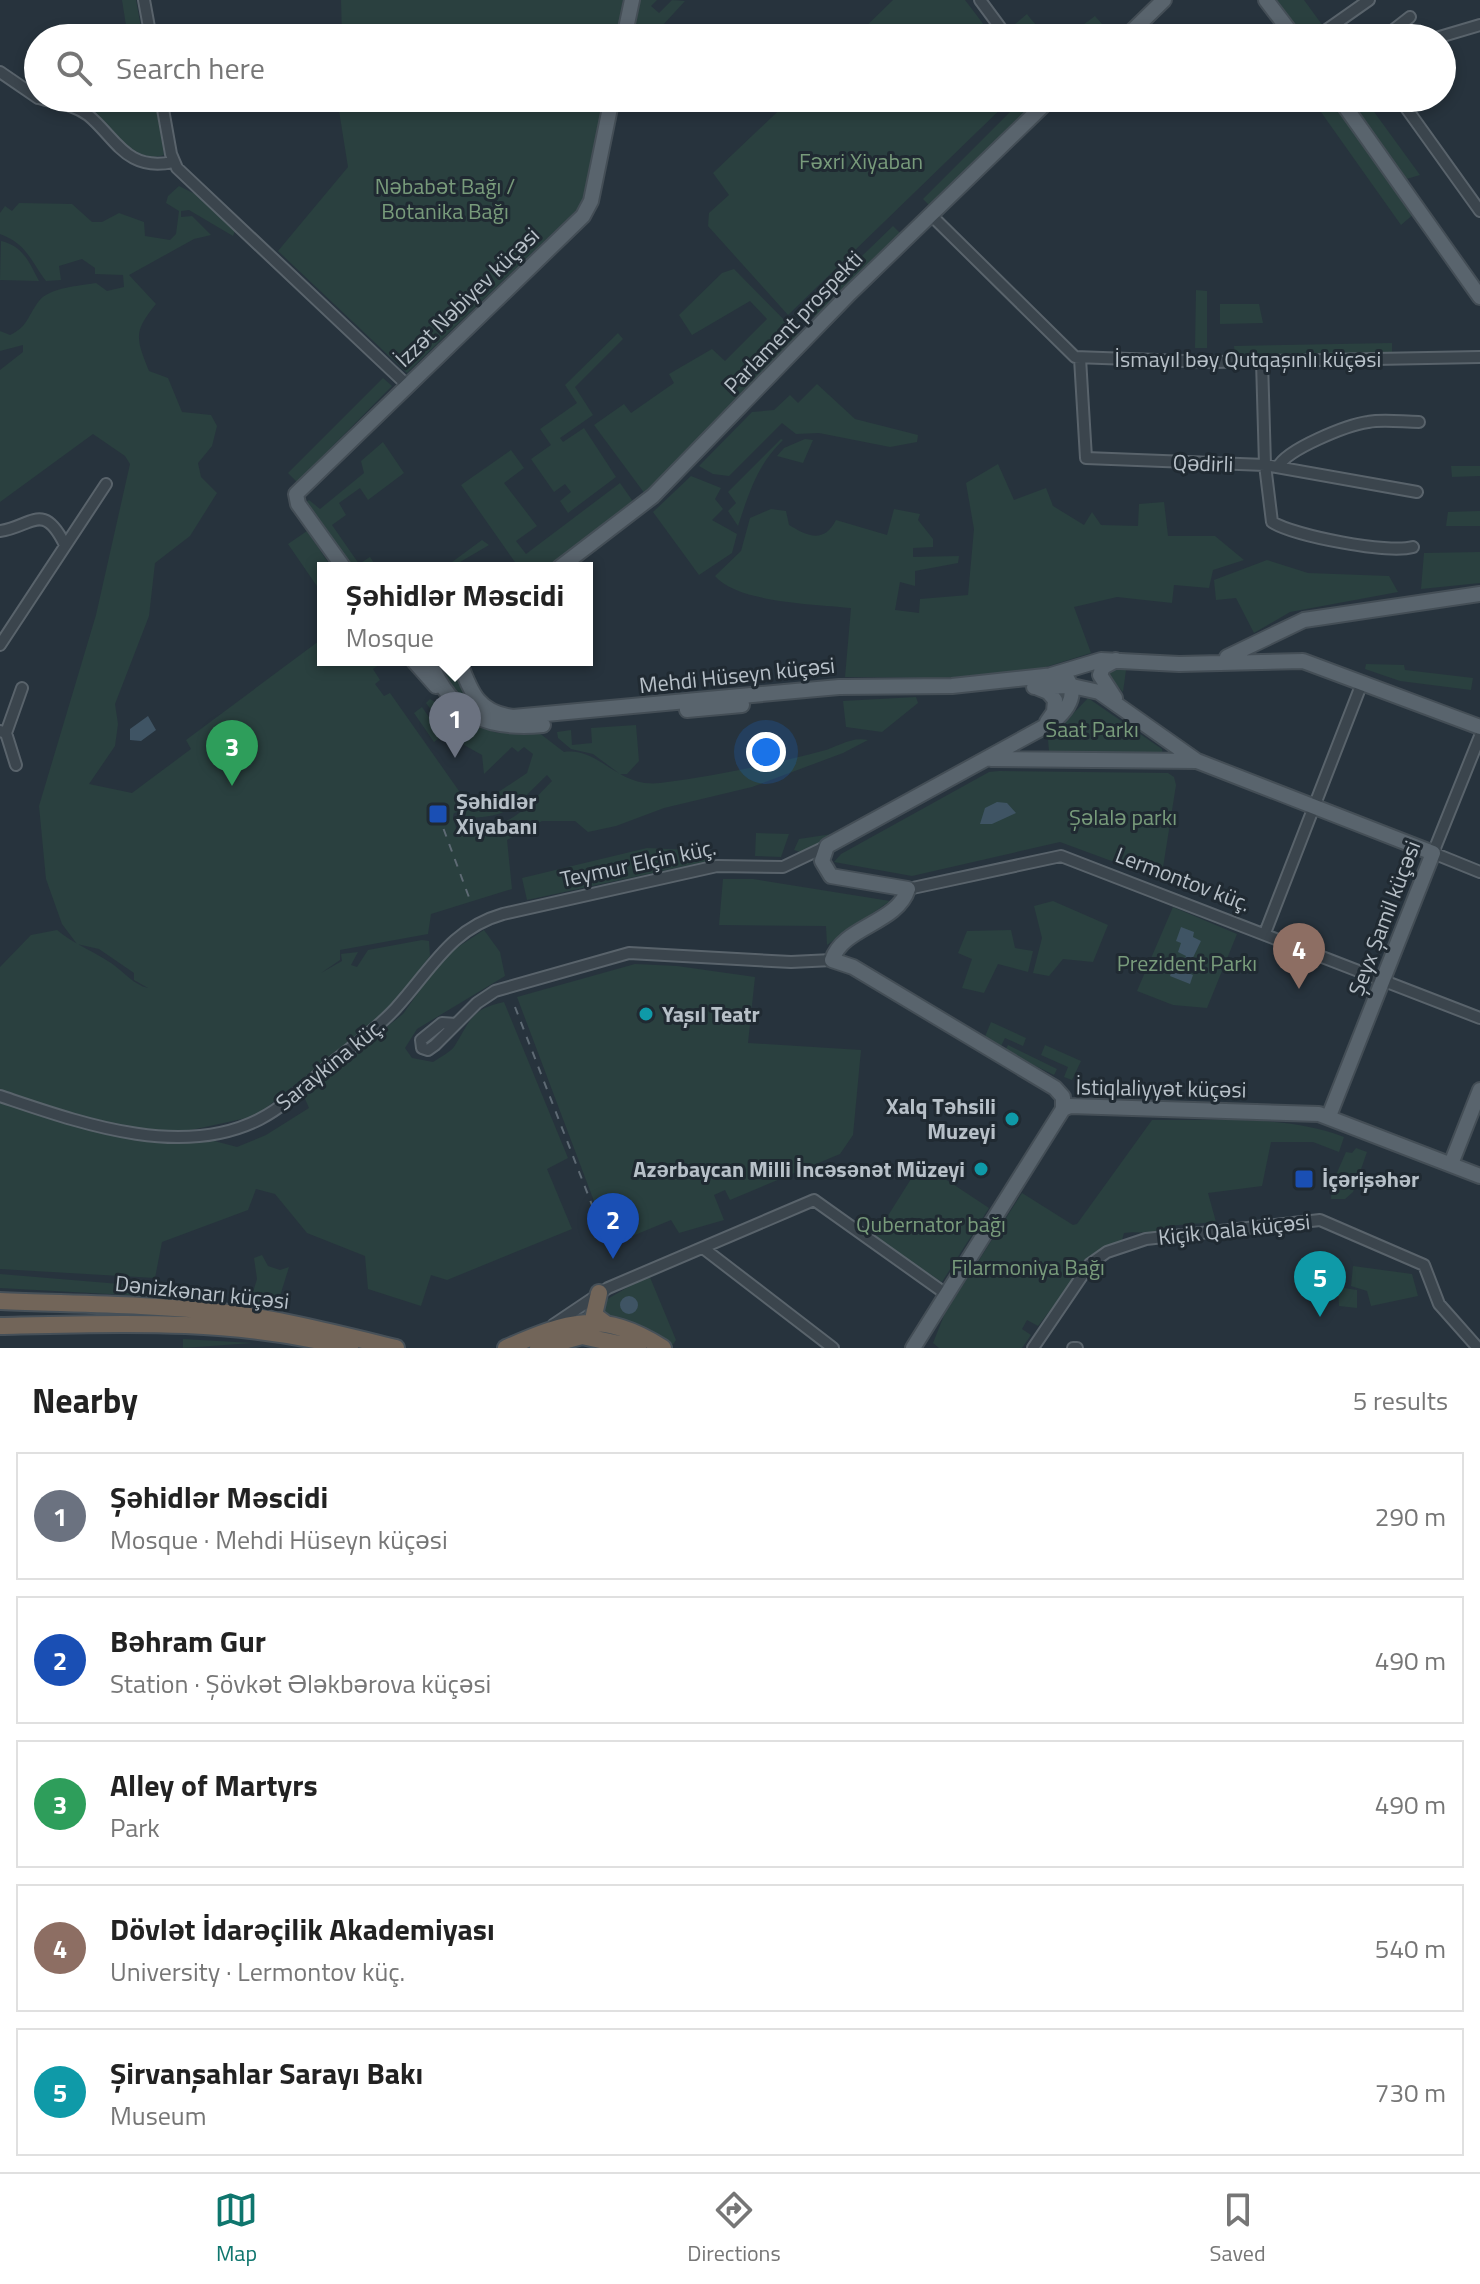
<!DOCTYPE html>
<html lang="en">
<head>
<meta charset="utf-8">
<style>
  :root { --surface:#fff; --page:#f2f2f2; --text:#222; --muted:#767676; --line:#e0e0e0; --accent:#0f766e }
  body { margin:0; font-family:"Titillium Web",sans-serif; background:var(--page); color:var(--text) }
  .you { position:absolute; left:766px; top:752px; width:28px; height:28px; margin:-20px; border:6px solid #fff; border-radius:50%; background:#1a73e8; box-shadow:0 0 0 12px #1a73e833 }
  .badge { display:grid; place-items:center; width:52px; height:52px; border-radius:50%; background:var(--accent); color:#fff; font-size:26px; font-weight:700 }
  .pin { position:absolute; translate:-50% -66px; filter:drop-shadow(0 2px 4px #0008) }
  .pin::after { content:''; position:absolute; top:42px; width:28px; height:24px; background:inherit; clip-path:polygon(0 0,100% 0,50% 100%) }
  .popup { position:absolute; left:317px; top:562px; width:276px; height:104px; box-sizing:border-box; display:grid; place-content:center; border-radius:0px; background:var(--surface); filter:drop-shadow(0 2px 6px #0005); font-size:26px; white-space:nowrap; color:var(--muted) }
  .popup b { font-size:30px; color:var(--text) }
  .popup::after { content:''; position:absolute; left:50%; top:100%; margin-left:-16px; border:16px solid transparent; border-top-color:var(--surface) }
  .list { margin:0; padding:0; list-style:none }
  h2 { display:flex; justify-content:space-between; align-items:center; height:104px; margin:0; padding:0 32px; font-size:34px }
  h2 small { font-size:26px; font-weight:400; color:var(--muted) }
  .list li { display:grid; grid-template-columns:52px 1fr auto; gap:24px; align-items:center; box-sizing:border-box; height:128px; margin:0 16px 16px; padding:0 16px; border:2px solid var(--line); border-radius:0px }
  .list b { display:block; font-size:30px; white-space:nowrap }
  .list p { margin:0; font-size:26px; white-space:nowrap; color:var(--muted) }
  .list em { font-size:26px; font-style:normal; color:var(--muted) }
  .icon { flex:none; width:44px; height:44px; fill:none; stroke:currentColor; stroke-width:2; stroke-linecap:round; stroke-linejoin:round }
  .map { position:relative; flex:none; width:1480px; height:1348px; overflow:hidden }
  .search { position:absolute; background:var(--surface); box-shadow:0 4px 12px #0003; left:24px; right:24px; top:24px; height:88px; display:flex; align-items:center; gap:20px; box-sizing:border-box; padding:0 28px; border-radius:44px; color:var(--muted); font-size:30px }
  .sheet { height:824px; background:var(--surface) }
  nav { display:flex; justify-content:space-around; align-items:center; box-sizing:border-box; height:112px; border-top:2px solid var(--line); background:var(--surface); font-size:22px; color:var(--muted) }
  nav a { display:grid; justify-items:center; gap:4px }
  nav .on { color:var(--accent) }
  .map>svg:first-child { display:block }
  .green { fill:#2a403f }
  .water { fill:#3f5464 }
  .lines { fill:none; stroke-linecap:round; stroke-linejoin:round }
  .minor-casing { stroke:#59636b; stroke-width:14 }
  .major-casing { stroke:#444e56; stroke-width:18 }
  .highway-casing { stroke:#465058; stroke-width:20 }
  .minor { stroke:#3b454d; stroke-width:10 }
  .major { stroke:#59646d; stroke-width:14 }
  .highway { stroke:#726559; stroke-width:16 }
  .rail { stroke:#5e6a74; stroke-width:2; stroke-dasharray:8 8; stroke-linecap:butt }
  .transit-dot { fill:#1a4fb4; stroke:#202a32; stroke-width:3 }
  .culture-dot { fill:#0f9aa8; stroke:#202a32; stroke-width:3 }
  .labels { text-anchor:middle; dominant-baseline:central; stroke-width:6; stroke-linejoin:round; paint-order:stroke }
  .park-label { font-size:22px; fill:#789b7b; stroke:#202a32 }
  .street-label { font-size:22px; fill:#b7c0c8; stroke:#202a32 }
  .poi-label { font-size:22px; font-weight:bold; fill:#b7c0c8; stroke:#202a32; text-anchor:start }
</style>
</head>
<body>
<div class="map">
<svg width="1480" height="1348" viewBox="0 0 1480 1348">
  <rect width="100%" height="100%" fill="#27333d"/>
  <path class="green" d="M122,0h14l7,38h-15z
    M341,0h282l-7,38h-274z
    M640,0h17l-6,6 8,7 13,-13 13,1 -34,37h-19z
    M893,0h72l29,38h-140z
    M1275,0h29l19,26 -21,12z
    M1027,14c25,34 39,24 68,2l14,16 -6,6h-87l-7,-9z
    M69,98h57l1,5 13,8 -2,-13h17l9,57c-33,11 -56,-35 -77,-51 -4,-3 -12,-4 -18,-6z
    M337,98h267l-21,106 -176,169 -129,-122 70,-84z
    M792,98h106l4,4 4,-4h106l-224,217 -80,-89 1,-13 20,-18 -16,-22z
    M1311,98h21l83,115 -14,12z
    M1345,98h19l56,77 -17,5z
    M1015,107l14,3 -98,97 -8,-8z
    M179,186l18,9 38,36 -2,5 -44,-26 -8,1v6l11,-1 19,19 -17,4 -65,36 27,29c-23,28 -20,34 -7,67l19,7 14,34 29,3 6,11 -5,20 -14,17 3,14 16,16 -27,43 -35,27 -6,53 -34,88 3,20 -3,22 -26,38 43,9 59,-44 -5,-9 137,-102v22h63l-13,9 7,11 -5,4 9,12 6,-3 81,115 -17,5 -1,3 5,20c14,-9 29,-7 44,-13 20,-8 35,-27 50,-42l-5,-6c-36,35 -37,43 -90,43l3,-6 13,-3 54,-36 6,-19 -9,-7 -6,5 -6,-5 -28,27 -2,-19 -18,-10 -5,-10 -7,3 -26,-35 4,-4 45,27 23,7 40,-1 26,20c36,-5 53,36 96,31 53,-7 110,-18 162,-32 16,-4 29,-15 46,-11l-25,13 -91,34 -88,21 -48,18 -28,6 -13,-11h-33l-35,19 5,49 -81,25 -3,20 -88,16v10l-19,13 21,-12 -1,-7 17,-2 -7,13 6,2 11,-17 54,-10 7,1 1,15 -42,54 -132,106 -65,14 -42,2 -149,-37v-128l31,-32 26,-5c17,14 36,21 54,33 13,9 23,22 37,25l-14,-8v-7l-35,-24 -22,-5 -15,-20 -16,-45 -7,-73 57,-191 34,-151 -5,-8 -32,-22 -93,68v-132l23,-18v-7l-23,6v-20l10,4c18,-8 18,-20 29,-34 11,-14 41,-15 57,-18l11,8 17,-4 -1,-12 -28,-1v-6l-13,-9 -23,7 2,14 -15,1c-16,-21 -19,-37 -46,-47v-21l5,-7 7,5 7,-8 53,1 20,18h10l17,-9 25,9 1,14 25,4 6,-6 3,-23 -13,-8 2,-7z
    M893,226l8,8 -85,84 -9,-9z
    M1,241c22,5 28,21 38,40l-39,-1z
    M734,269l66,67 -155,158 -51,-69 30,-21 7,9 43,-30 -5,-9 43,-25 13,12 42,-42 -17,-18 -58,34 -13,-20 43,-42z
    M1196,290l11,1v57h-12z
    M1220,304h39l4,19 -43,1z
    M618,333l5,6 -48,48 18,28 -33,23 3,4 21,-14 32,49 -48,36 -8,-12 11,-9 -6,-8 -11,8 -23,-33 20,-14 -11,-16 37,-26 -12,-18z
    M1392,343v10l-157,4 -1,-11z
    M383,378l9,8 -95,96 -9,-9z
    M817,384l38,35 63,16 -1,7 -27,5 -71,-14 -23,1 -14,-11 -53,53 -16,-2 -14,-8 53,-54 22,-2 16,-15 8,8z
    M781,439l2,1c-26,25 -34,53 -45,86l-10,-15 8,-8 -8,-11z
    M805,439l8,1 -10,23 -26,-7 7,-8z
    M383,442l21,31 -36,27 -8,-12 -21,15 7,12 -14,10 27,39 11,-7 4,6 -7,5h-14l-47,-66 3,-2 11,9 44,-36 -3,-12z
    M511,450l13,18 -20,15 33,43 -21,15 10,13 94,-71 14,20 -88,65h-27l-58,-83z
    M998,464l16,36 32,-12 7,18 31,19 8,-13 9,13 37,1 1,-22 25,-2 4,34h47l29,24 -31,10 -4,18 -35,-3 -2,18 -55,-6 -43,10 17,46 -58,18 -91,7 -97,-1 6,-69c-36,-4 -113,-5 -136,-32l26,-25 9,-33 21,-9 15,2 3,14c18,11 35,19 47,-5l51,15 7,-26 26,5 -2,6 15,19v8l-20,1v9l46,-1 -1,7 -43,8v15l-15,-4 -5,28 24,3 1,-14 48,-4 6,-66 -8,-46z
    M1451,466h29v10l-28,1z
    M691,476l30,12 -6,11 8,10 -11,11 25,14 -5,19 -33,22 -46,-63z
    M1480,511v15h-34l2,-14z
    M307,531l25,37h-9v27l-35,-51z
    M482,540l7,5 -39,23 -2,-3z
    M1480,552v31l-59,6 3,-36z
    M1267,560l41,13 81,3 9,16 -108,20 -36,21 -18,-35 -20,2 -2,-20z
    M1366,664l38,1 1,5 68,8 -2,12 -71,-9 -35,-12z
    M1110,668l16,2 -3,22 -16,-17z
    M458,671l5,21 16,20 -39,-37z
    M916,697l2,6 -36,29 -36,-5 -3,-26z
    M1088,698l74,51 1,6 -114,-4 -1,-11z
    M422,707l20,29 -8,6 -20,-29z
    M636,725l3,36 -12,13h-7l-27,-20 -22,-5 -13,-11 -1,-6 14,-2 1,15 20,-2 -1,-15z
    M999,771l169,2 6,4 2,8 -14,89 -7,3 -95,-35 -148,34 -78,-14 7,-8 148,-82z
    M756,833l33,1 -8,23 -26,-1z
    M839,833l-36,20 -9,-3 5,-11z
    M647,848l63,3 -1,10 -182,39 -5,-22z
    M723,879h30l137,22 -63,44 -1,-19 -107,-1z
    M1053,901l55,24 -15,37 -30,-3 -14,17 -16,-3 9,-35 -8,-32z
    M1173,907l64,27 -30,74 -34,-3 -36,-14z
    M484,930l16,22 5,24 -88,53 -12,19 7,10 21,4c6,-4 16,-9 21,-15 16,-25 16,-38 50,-45l64,156 -21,11 25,60 -125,51 -16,-5 -10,31 -53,-17 -3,-33 -58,-23 -32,-39 -19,-5 -8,21 -86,32 -7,36 -155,-9v-167l147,38 60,-1 30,8 29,-12 43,-27 -6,-14 100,-80 41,-58z
    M1011,930l4,18 18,3 -5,21 -30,-8 -14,29 -22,-5 10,-29 -14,-6 9,-22z
    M635,964l42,2 78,11 -7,66 113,7 -8,85 -13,19 -110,46 -5,-10 -11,5 10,25 -45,13 -8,-13 -53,22 -4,-13 -8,4 -89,-236z
    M991,1022l35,16 -3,8 -18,-8 -4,8 -17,-7z
    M1008,1045l49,24 -3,6 -49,-24z
    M1045,1045l36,16 -9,19 -8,-3 4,-10 -27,-12z
    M1152,1120c63,1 133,-6 192,17l-5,15 -26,-10h-42l-9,44 -54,7 8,29 -49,4c-14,11 -28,4 -43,7l-2,7 -27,13 -57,73 -11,-6 -5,9 9,6 -9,13h-83l-6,-5 12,-30 77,-120 51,32 4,-1z
    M1356,1148l11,4 -14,40 -8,7h-14l1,-15 14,-32 6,1z
    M921,1163l68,45 -47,74 -68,-44z
    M262,1255l6,11 12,4 9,-3 -13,42 -26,-7 7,-23 -3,-21z
    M1353,1266l59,8 6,22 -47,10 -4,-15 -16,-5z
    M0,1274l192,16 25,7v3l-217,-12z
    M649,1275l27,65 -4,6 -44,-23 -25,-6 -3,-12 4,-4z
    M1338,1287l19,3v18l-18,-2z
    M183,1339l70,4 -70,5z"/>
  <path class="water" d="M148,716l8,14 -15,11 -11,-1v-11z
    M997,802l10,1 9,10 -24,11h-12l5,-16z
    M1181,927l13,5 -1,5 8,4 -15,31 7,3 -3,9 -20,-8 3,-9 7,2 6,-13 -8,-4 3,-9 -5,-2z
    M620 1305a9 9 0 1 1 18 0a9 9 0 1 1-18 0Z"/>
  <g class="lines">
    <defs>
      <path id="minor" d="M144,0l7,38
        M980,0l28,38
        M1315,38l54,-38
        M1383,38l27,-21
        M1436,38l44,-13
        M0,72l38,26
        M39,98c17,5 34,6 49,17 28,23 38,57 85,47
        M161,98l10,56 6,14 230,217
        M1399,98l81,113
        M937,221l138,136 137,5 268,-5
        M1080,358l6,100 179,7 152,27
        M1262,361l3,104 7,57c23,14 116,32 141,25
        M1278,467c9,-18 69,-42 90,-45 16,-3 35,0 51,0
        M0,531c31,-4 43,-31 65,14
        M0,645l106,-161
        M0,731l6,2 16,-45
        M6,733l10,32
        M1480,736l-47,117 47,19
        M908,889l153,-33 419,162
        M1265,933l97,-250
        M456,1024l-14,-1 -21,17 1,8 6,2 7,-5 42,-42 18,-12 134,-38 162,9 41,-2
        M0,1096c78,26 180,64 260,23 25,-13 46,-34 67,-52 23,-19 49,-37 69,-59 35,-38 54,-79 107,-94l214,-48 66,1 44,-21
        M703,1248l130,100
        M553,1325l55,-37 206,-88 132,94
        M1033,1348l57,-84 17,-12 39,-13 174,-19 104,45 15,39 39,44
        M1073,1348h4"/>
      <path id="major" d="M1266,0l29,38
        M624,38l8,-38
        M1125,38l39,-38
        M1339,98l141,199
        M344,568l-46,-64 -2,-10 287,-278 8,-15 21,-103
        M559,568l94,-72 197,-203 201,-195
        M1227,657l77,-37 176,-26
        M413,660l23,26
        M430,662c22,54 57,68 113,63
        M460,663c11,30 19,50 53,54l326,-30 113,-1 102,-11 14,5c10,17 -2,31 -15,42l-226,124 -5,15 9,15 77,13c-11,35 -65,37 -76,71l21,7 202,121 8,9v12
        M1051,675l50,-15 78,4 124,-3 177,66
        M1034,687l38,-1 27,6 98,69 236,92 -104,263
        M1038,688l10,4 7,8 -1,12 -7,10
        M1115,698l-15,-23 3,-8 13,-7
        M687,710l55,-5
        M991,759l206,2
        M1063,1109l7,-3 249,8 161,62
        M1451,1164l29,-74
        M913,1348l150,-239"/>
      <path id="highway" d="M599,1293l-5,22 12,9
        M0,1301c74,3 148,3 221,11 59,7 117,22 175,36
        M0,1326c119,-3 233,-8 350,22
        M506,1348c62,-27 95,-39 157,0
        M538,1348l44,-12 56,12"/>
    </defs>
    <use href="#minor" class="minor-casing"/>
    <use href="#major" class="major-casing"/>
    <use href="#highway" class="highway-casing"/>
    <use href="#minor" class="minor"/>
    <use href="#major" class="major"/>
    <use href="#highway" class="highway"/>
    <path class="rail" d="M438,814l32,86
      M515,1007l98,252"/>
  </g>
  <g class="transit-dot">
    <rect x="428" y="804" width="20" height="20" rx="4"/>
    <rect x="1294" y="1169" width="20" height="20" rx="4"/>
  </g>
  <g class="culture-dot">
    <circle cx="646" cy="1014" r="8"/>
    <circle cx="1012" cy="1119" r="8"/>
    <circle cx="981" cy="1169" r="8"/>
  </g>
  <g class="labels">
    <g class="park-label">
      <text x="861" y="161">Fəxri Xiyaban</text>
      <text x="445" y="186">Nəbabət Bağı /<tspan x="445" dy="25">Botanika Bağı</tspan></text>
      <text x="1092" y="729">Saat Parkı</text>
      <text x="1123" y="817">Şəlalə parkı</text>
      <text x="1187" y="963">Prezident Parkı</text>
      <text x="931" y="1224">Qubernator bağı</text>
      <text x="1028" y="1267">Filarmoniya Bağı</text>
    </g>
    <g class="street-label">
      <text transform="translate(467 297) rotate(-44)">İzzət Nəbiyev küçəsi</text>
      <text transform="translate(793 322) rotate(-46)">Parlament prospekti</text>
      <text x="1248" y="359">İsmayıl bəy Qutqaşınlı küçəsi</text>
      <text transform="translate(1203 463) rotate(2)">Qədirli</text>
      <text transform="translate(737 675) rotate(-6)">Mehdi Hüseyn küçəsi</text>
      <text transform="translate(638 863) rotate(-12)">Teymur Elçin küç.</text>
      <text transform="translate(1183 879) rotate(21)">Lermontov küç.</text>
      <text transform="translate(1384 918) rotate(-69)">Şeyx Şamil küçəsi</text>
      <text transform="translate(330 1064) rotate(-39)">Saraykina küç.</text>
      <text transform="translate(1161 1088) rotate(1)">İstiqlaliyyət küçəsi</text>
      <text transform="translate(1234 1229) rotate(-6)">Kiçik Qala küçəsi</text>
      <text transform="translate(202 1292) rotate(6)">Dənizkənarı küçəsi</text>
    </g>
    <g class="poi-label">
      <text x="456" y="801">Şəhidlər<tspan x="456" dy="25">Xiyabanı</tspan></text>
      <text x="662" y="1014">Yaşıl Teatr</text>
      <text x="996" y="1106" text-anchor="end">Xalq Təhsili<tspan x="996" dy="25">Muzeyi</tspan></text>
      <text x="965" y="1169" text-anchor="end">Azərbaycan Milli İncəsənət Müzeyi</text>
      <text x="1322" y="1179">İçərişəhər</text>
    </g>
  </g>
</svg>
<div class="you"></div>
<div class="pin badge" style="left:455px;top:758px;background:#6b7280">1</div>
<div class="popup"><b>Şəhidlər Məscidi</b>Mosque</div>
<div class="pin badge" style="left:613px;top:1259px;background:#1a4fb4">2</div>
<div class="pin badge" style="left:232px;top:786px;background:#2e9e5b">3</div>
<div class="pin badge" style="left:1299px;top:989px;background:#8d6e63">4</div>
<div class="pin badge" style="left:1320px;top:1317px;background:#0f9aa8">5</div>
<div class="search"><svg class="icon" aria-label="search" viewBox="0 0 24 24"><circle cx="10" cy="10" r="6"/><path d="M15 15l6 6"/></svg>Search here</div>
</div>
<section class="sheet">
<h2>Nearby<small>5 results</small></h2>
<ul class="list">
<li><span class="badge" style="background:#6b7280">1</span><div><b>Şəhidlər Məscidi</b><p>Mosque · Mehdi Hüseyn küçəsi</p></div><em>290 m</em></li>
<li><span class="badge" style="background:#1a4fb4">2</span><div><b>Bəhram Gur</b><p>Station · Şövkət Ələkbərova küçəsi</p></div><em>490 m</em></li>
<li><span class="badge" style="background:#2e9e5b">3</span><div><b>Alley of Martyrs</b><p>Park</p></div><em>490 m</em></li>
<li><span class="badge" style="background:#8d6e63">4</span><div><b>Dövlət İdarəçilik Akademiyası</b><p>University · Lermontov küç.</p></div><em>540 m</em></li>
<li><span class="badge" style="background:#0f9aa8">5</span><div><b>Şirvanşahlar Sarayı Bakı</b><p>Museum</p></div><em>730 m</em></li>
</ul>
</section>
<nav>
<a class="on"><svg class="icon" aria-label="map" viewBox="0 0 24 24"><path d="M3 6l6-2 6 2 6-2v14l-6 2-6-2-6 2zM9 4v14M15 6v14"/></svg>Map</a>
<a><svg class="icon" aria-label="directions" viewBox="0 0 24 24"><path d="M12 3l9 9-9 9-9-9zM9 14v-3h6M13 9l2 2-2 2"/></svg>Directions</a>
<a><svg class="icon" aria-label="saved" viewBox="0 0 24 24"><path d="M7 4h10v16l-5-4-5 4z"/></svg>Saved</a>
</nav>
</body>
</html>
